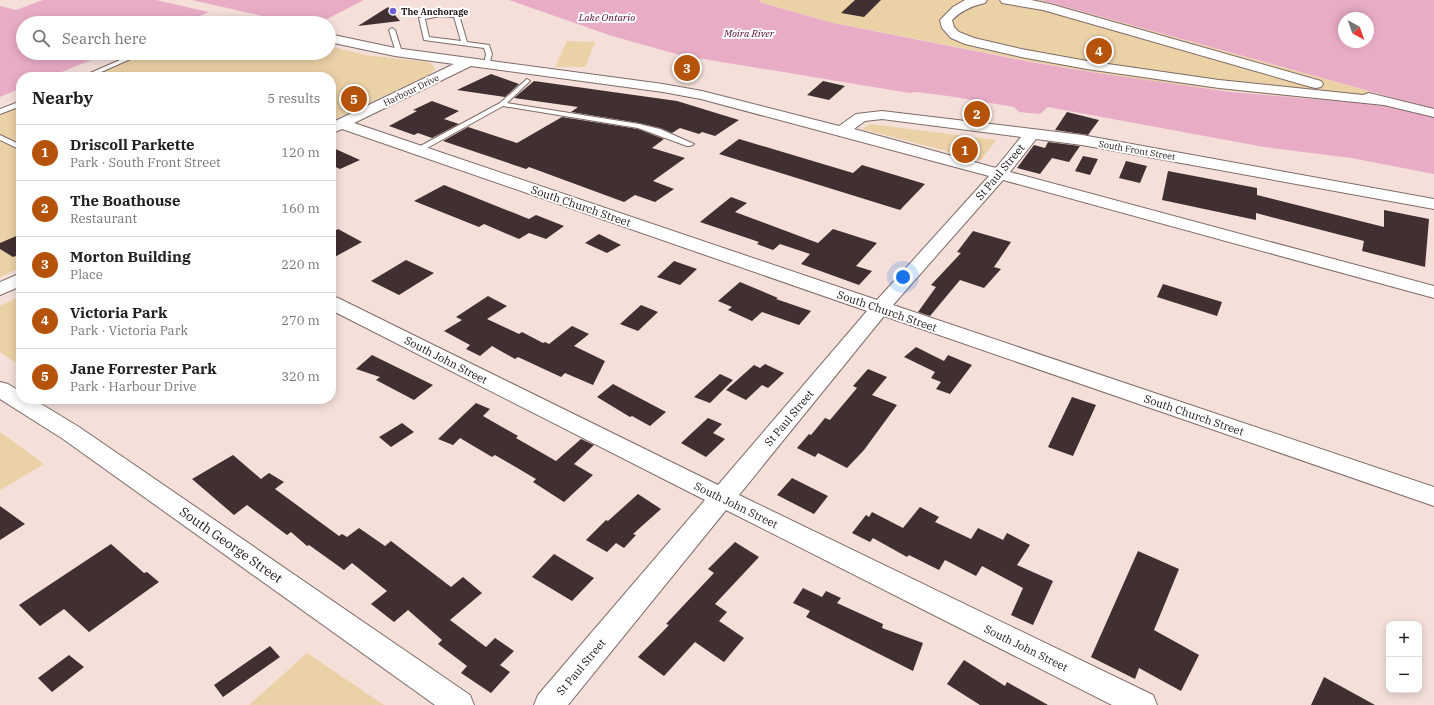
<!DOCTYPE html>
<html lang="en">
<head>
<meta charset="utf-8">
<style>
  :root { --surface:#fff; --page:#f6f6f6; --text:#222; --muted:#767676; --line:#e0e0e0; --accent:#b45309 }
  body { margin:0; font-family:"IBM Plex Serif",serif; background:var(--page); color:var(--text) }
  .controls { position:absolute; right:12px; bottom:12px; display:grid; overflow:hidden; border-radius:8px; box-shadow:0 2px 10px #0003 }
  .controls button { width:36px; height:36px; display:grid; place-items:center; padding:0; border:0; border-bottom:1px solid var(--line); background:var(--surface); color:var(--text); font:20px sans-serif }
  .compass { position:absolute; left:1338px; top:12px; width:36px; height:36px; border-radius:50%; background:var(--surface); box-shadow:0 2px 10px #0003; rotate:140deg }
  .you { position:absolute; left:903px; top:277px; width:14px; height:14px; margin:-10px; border:3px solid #fff; border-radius:50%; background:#1a73e8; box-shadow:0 0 0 6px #1a73e833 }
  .badge { display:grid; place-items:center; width:26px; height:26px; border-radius:50%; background:var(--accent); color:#fff; font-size:13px; font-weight:700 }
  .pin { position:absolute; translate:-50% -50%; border:2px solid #fff; box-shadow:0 1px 4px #0006 }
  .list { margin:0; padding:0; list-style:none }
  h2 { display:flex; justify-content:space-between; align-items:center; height:52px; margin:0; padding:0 16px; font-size:17px }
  h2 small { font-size:13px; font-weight:400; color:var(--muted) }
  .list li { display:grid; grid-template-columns:26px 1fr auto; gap:12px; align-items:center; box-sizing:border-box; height:56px; padding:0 16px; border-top:1px solid var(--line) }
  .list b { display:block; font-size:15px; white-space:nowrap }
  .list p { margin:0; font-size:13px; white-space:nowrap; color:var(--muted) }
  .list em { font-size:13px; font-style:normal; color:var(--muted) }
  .icon { flex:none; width:22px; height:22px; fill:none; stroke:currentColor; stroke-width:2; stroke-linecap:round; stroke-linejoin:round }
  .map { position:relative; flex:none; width:1434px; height:705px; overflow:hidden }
  .search { position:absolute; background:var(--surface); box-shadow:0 2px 10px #0003; left:16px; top:16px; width:320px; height:44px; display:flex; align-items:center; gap:10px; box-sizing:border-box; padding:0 14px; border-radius:22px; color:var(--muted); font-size:15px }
  .panel { position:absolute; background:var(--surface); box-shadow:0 2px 10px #0003; left:16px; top:72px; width:320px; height:332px; border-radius:16px }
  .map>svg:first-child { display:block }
  .green { fill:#ebd1a6 }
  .water { fill:#e9acc7; fill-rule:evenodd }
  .building { fill:#413031 }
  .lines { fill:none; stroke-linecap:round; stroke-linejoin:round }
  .service-casing { stroke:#7e6b66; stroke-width:2 }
  .minor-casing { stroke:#7e6b66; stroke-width:2 }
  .service { fill:#fff; fill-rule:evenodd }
  .minor { fill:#fff; fill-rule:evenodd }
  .poi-dot { fill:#6c5fd9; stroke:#fff; stroke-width:1.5 }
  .labels { text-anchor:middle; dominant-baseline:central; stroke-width:4; stroke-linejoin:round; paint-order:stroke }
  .far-poi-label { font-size:9px; font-weight:bold; fill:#1c1412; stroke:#fff; text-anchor:start }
  .far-street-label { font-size:9px; fill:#1c1412; stroke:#fff }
  .far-water-label { font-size:10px; font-style:italic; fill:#500933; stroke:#fff }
  .street-label { font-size:11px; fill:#1c1412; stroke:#fff }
  .near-street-label { font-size:13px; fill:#1c1412; stroke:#fff }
</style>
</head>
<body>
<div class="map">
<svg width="1434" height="705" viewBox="0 0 1434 705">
  <rect width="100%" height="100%" fill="#f4dfd9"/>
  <path class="green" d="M759,0h282l331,92 -1,12c-91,-8 -182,-16 -273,-31 -89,-14 -177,-34 -265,-50l-71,-20z
    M567,41l28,1 -10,25h-30z
    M329,46l36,9 63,7 4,3 3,4 -5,5 -99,47v-44h-241l57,-24h182z
    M21,106v161l-21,10v-162z
    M870,124l126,16 -15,20 -119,-31z
    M21,296v70l-21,-14v-46z
    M0,432l44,32 -44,26z
    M307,653l77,52h-135z"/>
  <path class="water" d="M43,0h113l53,12 -26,11h-160v30h86l-60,24h-28v11l-21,9v-91l16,4z
    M192,0h172l-45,23h-26z
    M509,0h250l3,3 71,20 198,39 66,11 134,19 140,12 28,4 35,8v58l-83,-16 -87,-11 -216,-40 -8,7 -21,-2 -5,-5 -66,-11 -31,-4 -8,1 -229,-38 -68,-19z
    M1041,0h393v109zM1344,18h24v24h-24z"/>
  <path class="building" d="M855,0h26l-17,17 -23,-4z
    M388,7l12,14 -42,5z
    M491,74l28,10 -14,13 -48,-7z
    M534,81l143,20 62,19 -24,16 -13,-4 -3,2 -19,-6 -8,5 -12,-5 -21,-5 -68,-11 7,-5 -64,-9z
    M823,81l22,5 -16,14 -22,-5z
    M432,101l27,10 -15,8 15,5 -27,14 -14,-5 -4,2 -25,-9 28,-15 -4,-1z
    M1067,112l32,8 -11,15 -33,-5z
    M562,117l76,12 26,10 -12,9 33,10 -32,23 21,8 -19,13 -20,-7 -11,7 -95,-35 -3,2 -83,-28 25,-14 49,16z
    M739,139l114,34 9,-8 63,19 -25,26 -181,-56z
    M1048,142l32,4 -11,16 -17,-4 -12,16 -23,-6 17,-23 11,3z
    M331,147l29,13 -20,9 -9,-4z
    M1083,156l15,3 -8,16 -15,-4z
    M1126,161l21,5 -7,17 -21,-5z
    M1168,171l89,17v7l127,32v-17l45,9 -4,48 -63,-16 2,-10 -108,-28v7l-94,-20z
    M444,185l85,34 7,-4 28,11 -18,13 -17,-6 -10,6 -35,-15 -5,3 -65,-26z
    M731,197l16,6 -12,9 83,31 15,-14 44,14 -21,23 16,5 -13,14 -58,-21 9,-10 -30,-10 -7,6 -16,-6 2,-2 -59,-20z
    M338,229l24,13 -31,17v-26z
    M973,231l38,11 -17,25 7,2 -17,19 -24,-8 -30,36 -12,-4 18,-25 -5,-2 30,-32 -4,-1z
    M21,234v20l-8,3 -13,-8v-6z
    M599,234l22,11 -14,8 -22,-10z
    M406,260l28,13 -35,22 -28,-14z
    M674,261l23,8 -17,16 -23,-8z
    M740,282l38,16 -2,1 35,12 -12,14 -37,-13 -10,9 -24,-11 4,-3 -14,-6z
    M1163,284l59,18 -5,14 -60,-19z
    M488,296l19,10 -20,13 32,15 3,-2 21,11 2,-1 4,2 23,-18 17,8 -15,12 31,15 -12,24 -28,-12 -4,4 -43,-20 -3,2 -23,-13 -12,10 -14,-7 4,-4 -26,-14 18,-11 -6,-3z
    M641,305l17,7 -20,19 -18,-7z
    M916,347l28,14 4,-6 24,10 -22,29 -14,-5 5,-7 -10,-4 4,-6 -31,-15z
    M372,355l61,30 -19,15 -38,-20 4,-3 -24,-8z
    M765,364l19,9 -16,15 -6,-3 -16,15 -20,-10 28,-25 6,3z
    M868,369l19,8 -15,18 25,10 -33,45 -17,18 -29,-15 -3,4 -18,-9 12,-14 2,1 14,-17 5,2 27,-32 -4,-2z
    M720,374l13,6 -23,23 -16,-6z
    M613,384l53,28 -16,14 -18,-10 -2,1 -33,-20z
    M1072,397l24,8 -23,51 -25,-9z
    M476,403l14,6 -7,7 35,20 -2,2 40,23 25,-22 13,6 -20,19 19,11 -29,27 -31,-20 3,-3 -41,-24 -3,2 -32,-19 -7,7 -15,-6z
    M708,418l14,6 -9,9 12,6 -19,18 -25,-14z
    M402,423l12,9 -23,15 -12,-10z
    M233,455l28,24 8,-6 15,9 -9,7 64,47 3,-2 5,3 12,-9 26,18 6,-5 60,46 12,-10 19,16 -32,27 36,27 9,-9 19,13 -14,14 10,7 -19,21 -30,-20 6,-7 -29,-22 4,-4 -34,-30 -14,12 -23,-18 16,-13 -35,-28 -8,7 -35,-25 -2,1 -16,-14 -4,3 -40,-30 -13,10 -42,-36z
    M792,478l36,18 -14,18 -37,-19z
    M638,494l23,15 -28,25 3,1 -12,13 -8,-5 -9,9 -21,-12 20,-20 2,1z
    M0,506l25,18 -25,16z
    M920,507l19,10 -4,5 36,17 7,-11 25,12 4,-7 23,12 -13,20 36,16 -20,44 -22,-10 12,-27 -41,-22 -6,10 -31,-16 -6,10 -30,-15 -2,2 -34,-19 -3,4 -18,-9 14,-18 3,2 3,-5 31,16z
    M735,542l24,15 -44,47 12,8 -8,9 25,17 -20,24 -29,-20 -31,34 -26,-19 31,-32 -3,-1 48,-51 -6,-4z
    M111,544l33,29 3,-1 12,10 -70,50 -25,-23 -24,17 -21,-21z
    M1138,551l41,18 -25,61 45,25 -18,36 -42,-23 -4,11 -44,-22z
    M554,554l40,24 -22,23 -40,-24z
    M803,588l19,9 4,-6 15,7 -4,5 46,21 -1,4 41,15 -10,28 -107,-54 4,-6 -17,-8z
    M270,646l10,11 -57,40 -9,-12z
    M69,655l15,12 -32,25 -14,-14z
    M964,660l41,26 2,-4 41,23h-68l-33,-21z
    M1324,677l51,28h-64z"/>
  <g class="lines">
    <defs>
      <path id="service" d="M440,12l19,3 8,27 22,3 3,9 -3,11 -5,-1 2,-10 -2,-6 -60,-8 -5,-22zM440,16l14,1 7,24 -32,-4 -4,-18z
        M236,17l12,3 6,3 -18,-2 -29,2 13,-4z
        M392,28l3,2 6,19 -6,5 -3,-2 3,-3 -6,-19z
        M136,53h8l-54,24h-9z
        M527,79l3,2 -1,1 -22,21 132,21 21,5 34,15 -4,2h-3l-49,-18 -135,-22 -83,46h-3l-4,-2 87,-47z
        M21,101v5l-21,8v-5z
        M0,135l21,10v5l-21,-10z"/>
      <path id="minor" d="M965,0h22l-2,3c-13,3 -23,7 -33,17l2,7 5,5 15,6 47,11 66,12 132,19 144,15 6,-2 65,16v8l-50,-12 -165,-17 -132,-19 -66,-12 -56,-13 -14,-6 -9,-10 -2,-8 13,-13z
        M1000,0h31l19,4 271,77 2,3 -2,3 -5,1 -5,-1 -268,-77 -41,-7z
        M329,34l66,14 268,36 39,7 137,35 17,-12 26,-3 200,24 352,64v10l-352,-64 -46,-6 -26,33 424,114v12l-431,-118 -110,125 541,182v19l-550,-190 -145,179 414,200 4,10h-45l-386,-195 -158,195h-34l4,-10 167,-195 -374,-190v-14l7,2 380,187 149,-174 -525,-182 -7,3 -4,-1v-8l123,-59 -59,-8 -66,-14zM471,66l192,26 38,7 288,77 -112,124 -523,-177zM882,119l139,18 -25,31 -142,-39 11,-8z
        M21,273v13l-21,9v-13z
        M0,382l8,2 13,8v7h12l46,28 391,268 4,10h-39l-372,-266 -63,-40z"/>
    </defs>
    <use href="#service" class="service-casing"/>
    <use href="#minor" class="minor-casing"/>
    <use href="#service" class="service"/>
    <use href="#minor" class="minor"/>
  </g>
  <circle class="poi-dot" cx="393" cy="11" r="4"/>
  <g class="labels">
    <g class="far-poi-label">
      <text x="401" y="11">The Anchorage</text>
    </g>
    <g class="far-street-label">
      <text transform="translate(411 90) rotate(-26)">Harbour Drive</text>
      <text transform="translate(1137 150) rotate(10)">South Front Street</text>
    </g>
    <g class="far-water-label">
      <text x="607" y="17">Lake Ontario</text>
      <text x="749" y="33">Moira River</text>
    </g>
    <g class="street-label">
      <text transform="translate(1000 172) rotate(-50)">St Paul Street</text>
      <text transform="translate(581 206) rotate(19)">South Church Street</text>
      <text transform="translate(887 311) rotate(19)">South Church Street</text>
      <text transform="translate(446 360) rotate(27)">South John Street</text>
      <text transform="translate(1194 415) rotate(19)">South Church Street</text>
      <text transform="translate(789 418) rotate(-50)">St Paul Street</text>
      <text transform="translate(736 505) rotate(26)">South John Street</text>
      <text transform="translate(1026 648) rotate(26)">South John Street</text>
      <text transform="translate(581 667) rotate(-50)">St Paul Street</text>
    </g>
    <g class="near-street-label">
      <text transform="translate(231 545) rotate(35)">South George Street</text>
    </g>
  </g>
</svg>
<div class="controls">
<button>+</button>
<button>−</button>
</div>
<svg class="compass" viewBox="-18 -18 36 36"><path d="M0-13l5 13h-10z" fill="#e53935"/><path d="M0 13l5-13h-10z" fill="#767676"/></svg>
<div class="you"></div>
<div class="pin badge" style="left:965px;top:150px">1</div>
<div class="pin badge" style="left:977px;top:114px">2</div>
<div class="pin badge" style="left:687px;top:68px">3</div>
<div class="pin badge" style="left:1099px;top:51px">4</div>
<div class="pin badge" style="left:354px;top:99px">5</div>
<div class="search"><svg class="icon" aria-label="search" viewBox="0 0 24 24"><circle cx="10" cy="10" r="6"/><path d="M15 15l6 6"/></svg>Search here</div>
<section class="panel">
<h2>Nearby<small>5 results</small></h2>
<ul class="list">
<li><span class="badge">1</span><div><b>Driscoll Parkette</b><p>Park · South Front Street</p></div><em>120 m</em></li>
<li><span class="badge">2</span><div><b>The Boathouse</b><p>Restaurant</p></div><em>160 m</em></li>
<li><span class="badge">3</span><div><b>Morton Building</b><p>Place</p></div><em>220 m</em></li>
<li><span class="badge">4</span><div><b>Victoria Park</b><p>Park · Victoria Park</p></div><em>270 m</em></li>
<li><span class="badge">5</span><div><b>Jane Forrester Park</b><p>Park · Harbour Drive</p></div><em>320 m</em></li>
</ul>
</section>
</div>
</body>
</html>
